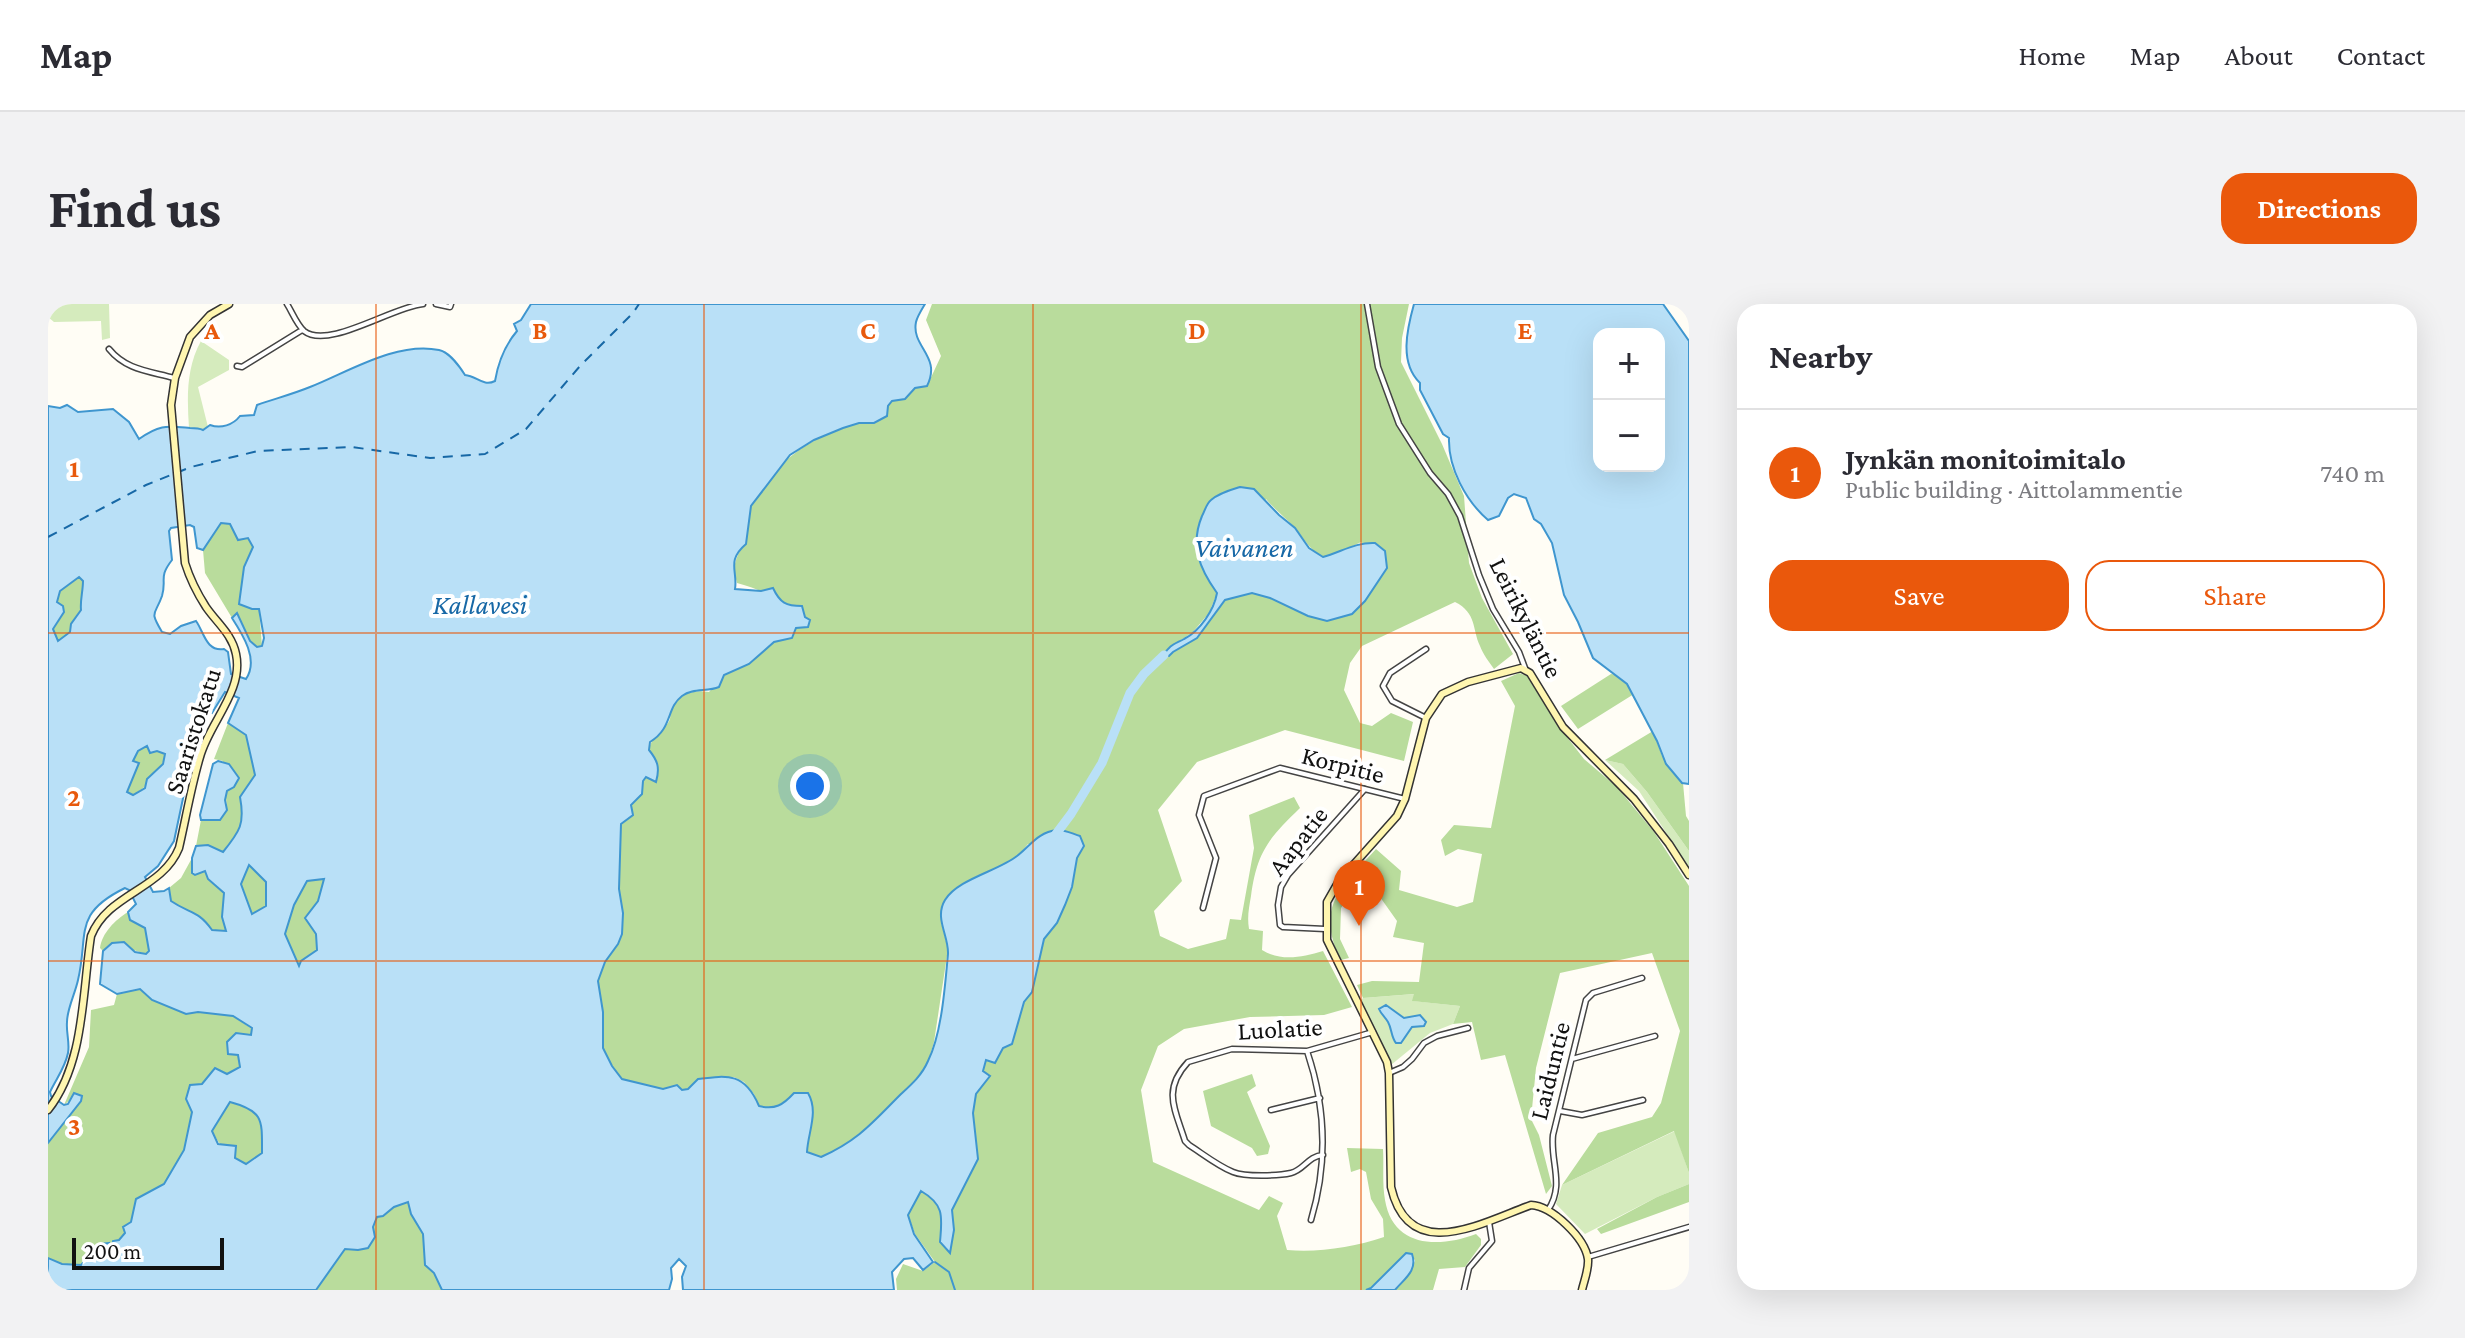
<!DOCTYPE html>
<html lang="en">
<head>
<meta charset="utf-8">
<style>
  :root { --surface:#fff; --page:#f2f2f3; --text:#2b2b33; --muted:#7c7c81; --line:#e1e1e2; --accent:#ea580c }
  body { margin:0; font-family:"Crimson Pro",serif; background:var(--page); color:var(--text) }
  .controls { position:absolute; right:24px; top:24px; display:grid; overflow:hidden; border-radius:16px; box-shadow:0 8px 32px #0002 }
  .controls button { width:72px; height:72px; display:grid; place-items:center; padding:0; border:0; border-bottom:2px solid var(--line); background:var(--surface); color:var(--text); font:40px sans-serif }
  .scale { position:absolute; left:24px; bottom:20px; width:152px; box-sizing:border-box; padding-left:8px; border:4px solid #111; border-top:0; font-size:22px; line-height:28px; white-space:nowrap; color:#111; -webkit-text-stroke:6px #fff; paint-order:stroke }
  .you { position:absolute; left:762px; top:482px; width:28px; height:28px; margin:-20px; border:6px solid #fff; border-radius:50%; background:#1a73e8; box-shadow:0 0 0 12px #1a73e833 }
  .badge { display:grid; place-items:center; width:52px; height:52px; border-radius:50%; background:var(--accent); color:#fff; font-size:26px; font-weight:700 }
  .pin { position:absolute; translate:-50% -66px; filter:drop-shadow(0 2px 4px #0008) }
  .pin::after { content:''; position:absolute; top:42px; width:28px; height:24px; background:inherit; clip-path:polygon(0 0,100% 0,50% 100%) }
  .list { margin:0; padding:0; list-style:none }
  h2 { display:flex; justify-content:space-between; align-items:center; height:104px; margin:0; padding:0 32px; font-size:34px }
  h2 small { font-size:26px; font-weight:400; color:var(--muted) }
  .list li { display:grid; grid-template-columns:52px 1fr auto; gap:24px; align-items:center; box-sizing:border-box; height:128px; padding:0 32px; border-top:2px solid var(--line) }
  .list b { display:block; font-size:30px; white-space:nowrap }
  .list p { margin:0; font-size:26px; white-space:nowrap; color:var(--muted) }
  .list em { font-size:26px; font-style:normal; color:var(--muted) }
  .actions { display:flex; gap:16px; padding:24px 32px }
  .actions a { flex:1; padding:18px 0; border:2px solid var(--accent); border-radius:24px; text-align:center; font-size:28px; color:var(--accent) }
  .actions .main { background:var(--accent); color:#fff }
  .map { position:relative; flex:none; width:1641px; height:986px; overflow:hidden; border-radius:24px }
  header { display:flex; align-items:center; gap:48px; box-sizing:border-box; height:112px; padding:0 40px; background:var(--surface); border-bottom:2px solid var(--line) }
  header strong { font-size:38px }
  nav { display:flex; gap:44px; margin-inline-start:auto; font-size:28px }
  .intro { display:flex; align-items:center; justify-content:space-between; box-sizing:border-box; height:192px; padding:0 48px }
  h1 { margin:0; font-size:56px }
  .button { padding:20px 36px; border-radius:24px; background:var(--accent); color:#fff; font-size:28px; font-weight:700 }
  main { display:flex; gap:48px; padding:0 48px }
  aside { flex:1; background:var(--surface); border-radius:24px; box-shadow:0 8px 32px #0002 }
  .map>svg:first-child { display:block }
  .green { fill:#d5ebbd }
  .forest { fill:#b9dc9c; fill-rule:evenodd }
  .water { fill:#b9e0f7; stroke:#3f96cf; stroke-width:2; fill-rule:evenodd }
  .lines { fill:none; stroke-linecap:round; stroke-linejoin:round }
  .stream { stroke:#3f96cf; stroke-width:2 }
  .river { stroke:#b9e0f7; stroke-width:9 }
  .ferry { stroke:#1768a6; stroke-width:2; stroke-dasharray:10 8; stroke-linecap:butt }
  .street-casing { stroke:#444; stroke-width:7 }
  .secondary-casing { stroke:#333; stroke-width:9 }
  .street { stroke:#fff; stroke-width:4 }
  .secondary { stroke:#fff6b0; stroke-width:6 }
  .grid { fill:none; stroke:#e8590c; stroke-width:2; stroke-opacity:0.55 }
  .labels { text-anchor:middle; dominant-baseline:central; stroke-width:8; stroke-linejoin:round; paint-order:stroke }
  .street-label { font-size:26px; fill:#111; stroke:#fff }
  .water-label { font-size:28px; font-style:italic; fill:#1768a6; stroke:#fff }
  .grid-label { font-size:26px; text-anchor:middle; font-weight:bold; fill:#e8590c; stroke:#fff; stroke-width:8; stroke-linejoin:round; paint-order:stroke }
</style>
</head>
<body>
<header>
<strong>Map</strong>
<nav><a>Home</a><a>Map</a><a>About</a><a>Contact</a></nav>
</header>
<div class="intro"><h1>Find us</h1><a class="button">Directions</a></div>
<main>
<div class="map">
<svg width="1641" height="986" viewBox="0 0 1641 986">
  <rect width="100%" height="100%" fill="#fffdf5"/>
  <path class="green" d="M0,0h61l1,34 -8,2 -1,-19 -47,1 -6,-5z
    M153,37l28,19v10l-31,17 10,40 -5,3 -14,-2c-2,-30 -3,-60 12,-87z
    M1557,456l18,4 24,28 42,59v17l-50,-77z
    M1367,690l-2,7 47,5 -7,18 -23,9 -39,32 -31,-64 3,-3z
    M1627,827l14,42v11l-32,13 -72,37 -29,-30 6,-19z"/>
  <path class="forest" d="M884,0h477l-7,34 -1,24 41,82 22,52 5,67 13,35 31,56 -19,15c-5,-7 -11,-15 -14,-23 -8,-17 -3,-33 -25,-44l-93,44 -12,17 -6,27 16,33 12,3 19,-13 22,9 -9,39 -119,-31 -88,32 -39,48 24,71 -28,30 6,25 28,13 38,-10 4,-20 11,1 13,-72 -5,-33 45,-18 6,11c-32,31 -43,44 -49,88 -2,12 -4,21 -2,33l14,2 -1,19c20,12 40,7 61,1l29,56 -28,8 -74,2 -66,12 -26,17 -17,44 12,72 106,48 10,-14 14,7 -6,13 10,34c31,3 67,-3 97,-13l-1,-18 -12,-20 -5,-27 -6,-3 -9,3 -4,-24 36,1c1,16 -1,35 2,51 8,48 54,48 91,34l5,5v6l-16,22 -26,2 -6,21h-38l11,-12 9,-17 -3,-7 -6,-1 -35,35 -5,2h-469l-1,-11 7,-15 20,7 12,-9 -20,-28 -7,-19 13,-24c24,14 21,25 20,51l13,-12 -2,-20 26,-51 -5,-45 3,-20 9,-14c-6,-20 9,-30 27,-36l12,-42 8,-11 12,-52 13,-16 15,-36 5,-29 7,-11 -56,-3 -11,13 -40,21 -36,44 7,27 -14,93 -6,20 -16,23 -13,11 -5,8 -48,42 -25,11 -14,-4 1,-18 5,-19 -19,-23c-11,12 -19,17 -35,13l-5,-12 -10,-12 -10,-5 -52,13h-19l-41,-11 -10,-13 -9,-18v-36l-5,-31 7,-19 13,-18 4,-31 -3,-24 2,-65 13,-25 8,-5 1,-13 3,-4 10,4c4,-14 2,-20 -7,-31 2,-13 12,-17 19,-27 4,-7 1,-5 3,-12 6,-17 22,-22 38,-19l15,-17 25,-11 25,-22 18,-4 4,-10 9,-11c-26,-16 -38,-26 -68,-34 -8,-27 7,-30 11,-53 1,-8 -1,-17 3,-25 18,-38 56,-65 94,-78 15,-5 28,-4 42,-11l1,-10 4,-6 13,-1 10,-11 12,-2 14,-30 -15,-36zM1218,195c10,12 20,19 29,29 11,13 13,20 28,29l18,-5 20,-10 26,26 -22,33 -57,15 -38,-18 -18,-5 -27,7 -28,38 -24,14 -7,-2 27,-18 16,-19 8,-20z
    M173,219c14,1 26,11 32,24l-9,20 15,42 3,37 -5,1 -7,-6 -13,-28 -5,5 -27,-45 -2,-23z
    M31,273l4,3c0,11 -3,20 -2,30l-10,14 -1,8 -12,9 -5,-12 11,-17 -7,-10 3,-11z
    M1471,369l8,3 29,47 28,36 33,28 37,45 35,54v287l-15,-42 -112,54 36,-52 54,-16 9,-14 19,-72 -28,-78 -92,20 -24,95 -5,51 8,16 13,51 -6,8 -41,-139 -24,5 -9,-38 -19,2 7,-18 -48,-5 2,-7 -51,4 -6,-13 15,-4 47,1 5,-39 -31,-6 4,-16 -17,-24 -27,-6 -12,17 -1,31 9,19 -8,2c-27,-53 1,-74 35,-111l25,22 -2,19 58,17 16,-5 9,-48 -24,-5 -13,7 -4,-16 13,-15 37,3 24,-122 -14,-25z
    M1563,370c11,0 17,12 23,20l-56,35 -17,-23z
    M180,419l18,12 9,41 -15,21c5,27 0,34 -17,55l-15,-6h-12l5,-26 10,1 16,-11 -4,-49 -9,-2z
    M1605,427l9,25 21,27 3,33 3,5v30l-42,-59 -24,-28 -18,-4z
    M100,441l17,8c-2,18 -17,33 -32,42l-6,-2 11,-30 -5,-2 5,-10z
    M144,554l-1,8 14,5 3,8 16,14 -2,24 4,14 -14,-1c-14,-20 -22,-16 -41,-29l-2,-13 12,-10z
    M201,561l17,17v24l-14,8 -11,-31z
    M276,575l-6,22 -13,17 11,16 1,16 -16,11 -2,7 -14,-34 9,-29 13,-24z
    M80,608l3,8 14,8 4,23 -3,3 -34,-11 -9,8 -3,-3c2,-15 15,-28 28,-36z
    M92,685l12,11 34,13 12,-1 35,4 19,13 -1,6 -13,20 2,12 -13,7 -34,38 -9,38 -20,34 -28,15 -5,23 -8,5 2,6 -13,15 -11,-4 -20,21 -19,-1 -14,-6v-115l33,-42 -10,-2 -7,6 25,-58 2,-37 23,-5 3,-11z
    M1204,770l4,12 -9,6 23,54 -2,8 -11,2 -5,-8 -41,-22 -8,-35z
    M181,798c35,8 33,18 33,51l-16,11c-16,-8 -27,-17 -34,-34z
    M1641,880v18l-88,32 -4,-5 60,-32z
    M360,898l3,12 12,20 2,30 9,9 8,17h-126l29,-42 13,2 19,-33 6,-1 11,-9z"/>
  <path class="water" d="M483,0h394c-3,5 -8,13 -9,18 -5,25 26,34 11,64l-12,2 -10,11 -13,2 -4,5 -1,10 -13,7h-15l-16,5 -29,12 -24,15 -39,51 -5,38c-20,17 -8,27 -11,45l26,2 12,-3c7,15 13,18 29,18l3,11 5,3 -2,7 -12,1 -4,10 -18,4 -25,22 -25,11 -5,12c-12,5 -26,1 -37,9 -16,12 -9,32 -32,46l-1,8c9,11 11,18 7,32l-10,-5 -3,4 -1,13 -11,11 2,10 -12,9 -2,65 4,24 -1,21 -4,10 -13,18 -7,19 5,31v36l9,18 10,13 41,10 14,-4 5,5 6,-1 10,-10c31,-4 47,-6 61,27 16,4 24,-1 35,-13h14c11,19 0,39 -1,59l14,5c38,-17 52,-35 80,-63 11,-10 21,-19 27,-33 14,-28 17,-76 20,-107 1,-18 -14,-36 -3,-54 13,-21 53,-29 72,-44 13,-10 21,-24 40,-26 7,-1 16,4 23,6l4,10 -7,12 -5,29 -7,18 -8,18 -13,16 -12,53 -8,10 -12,42 -9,4 -8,15 -9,-3 -3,11 7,5 -14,18 -3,19 5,46 -26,51 2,20 -4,23 -10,-11c2,-25 5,-37 -19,-51l-13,24 6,19 19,28 -10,8 -10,-12 -9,1 -12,13 2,18h-211l-1,-13 4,-11 -7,-7 -8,9 1,11 -3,11h-227l-8,-17 -9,-8 -2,-31 -12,-20 -3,-12 -14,5 -11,9 -6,1 -4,10 2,10 -7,11 -10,2 -13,-1 -29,41h-268v-32l14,6 19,1 20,-21 8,-1 -1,4h4l1,-6 6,-1 6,-7 -2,-6 8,-5 5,-23 28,-15 20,-34 8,-38 -6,-13 4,-14 12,-1 13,-16 12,6 13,-7 -2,-12 -10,-1 -1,-12 9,-9 15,2 1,-7 -19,-12 -35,-4 -12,2 -34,-14 -12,-11 -23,5 -17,-10 3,-33 9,-8 12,-1 11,10 11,2 3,-3 -4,-23 -15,-8 -2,-8 8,-8 -7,-14 -4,-2c-53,26 -36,46 -47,92 -3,14 -11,29 -11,42 -1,11 3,21 1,31 -3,15 -12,26 -18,39l1,4 13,9 4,-1 6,-11 8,3 -1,5 -33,42v-737l12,2 7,-3 11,7 35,-3 16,13 10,17c21,-15 28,-13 51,-11 5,0 9,0 13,2l7,-5c11,4 23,0 30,-9l14,-1 3,-10c17,-6 36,-11 53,-18 38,-15 87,-46 129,-37 10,2 21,17 26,25 12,1 18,12 30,6 3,-18 11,-37 22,-50l-3,-7 7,-4zM173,219l9,1 8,16 10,-2 5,9 -9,20 -5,37 13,5h7l5,29 -2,8 -5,1 -7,-6 -13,-28 -5,5c11,17 27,42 14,61l-15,-5 -3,-22 -4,-3c-18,3 -20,-17 -28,-28l-15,5 -11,8 -8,-2c-13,-22 -7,-16 0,-36 5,-17 -4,-18 10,-36l-3,-29 2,-3 19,-3 4,2 3,21 6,2zM31,273l4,4c0,10 -3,19 -2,29l-10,14 -1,8 -12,9 -5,-12 11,-17 -1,-6 -6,-4 3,-11zM177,388l14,6 -11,25 18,12 9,40 -15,22c5,27 0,34 -17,55l-15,-7 -12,1 -4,12v15l3,2 10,-4 3,8 16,14 -2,24 4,14 -14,-1c-14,-20 -22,-16 -41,-29l-2,-13 -5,3 -11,1 -8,-15 13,-11 16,-25 19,-90 12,-24 -8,-4 -3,-5 2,-4 10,-4 6,3zM99,442l3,7 7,-2 8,3 -2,10 -16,15 -2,9 -12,7 -6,-3 12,-29 -6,-2 5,-10zM201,561l17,17v24l-14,8 -11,-30zM276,575l-6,22 -13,17 11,16 1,16 -16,11 -2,5 -14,-32 9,-29 13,-24zM182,798c34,9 32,18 32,51l-16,11 -11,-6 1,-12 -18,-2 -6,-13z
    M1366,0h249l26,37v443l-7,-1 -16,-19 -9,-23 -30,-57 -34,-26 -15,-36 -14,-27 -12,-52 -11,-19 -7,-5 -8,-21 -12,-4 -6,4 -9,18 -11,4c-22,-19 -40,-52 -39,-82l-6,-4 -23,-44v-7c-21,-20 -13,-54 -6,-79zM1551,30h60v132h-60z
    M1192,183l14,2 25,26 16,13 14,20 14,9c18,-5 33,-15 52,-14l10,8 2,17 -22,33 -13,13 -25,7 -19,-5 -38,-18 -18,-5 -27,7 -28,38 -24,14 -4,4 -5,-1c5,-10 11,-11 20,-16 16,-8 30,-29 33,-46 -18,-25 -27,-48 -15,-77 3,-5 4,-12 9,-16 8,-7 19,-10 29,-13z
    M170,457l11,3 10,14 -5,9 -7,4 -2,9 2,10 -7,10h-19l-1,-5 13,-51z
    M1338,701l18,13 16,-3 6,7 -2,4 -12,1 -11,16h-5c-5,-6 -4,-14 -8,-21 -3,-5 -7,-8 -9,-13z
    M1358,949l6,1c6,17 -8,25 -17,36h-29l5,-2z"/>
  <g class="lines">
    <path class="stream" d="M887,958l14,10 6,18"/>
    <path class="river" d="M1005,534l18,-24 31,-51 28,-70 14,-19 20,-19"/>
    <path class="ferry" d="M0,233l98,-52 45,-18 67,-16 94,-4 78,11 55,-4 41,-25 54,-63 53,-53 6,-9"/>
    <defs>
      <path id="street" d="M239,0c5,8 10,21 17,27 24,19 88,-24 119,-27
        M388,0l14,3 1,-3
        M1319,0l11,63 21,57 31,49 18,21 12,22 19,59 14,34 26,43 6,16
        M61,45c17,21 40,22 65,29
        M189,62l5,1 60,-37
        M1378,345l-36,24 -7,13 9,15 34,17
        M1155,604l13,-50 -17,-43 5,-19 76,-28 125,31
        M1277,625l-42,-2 -3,-2 -2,-20 3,-18 7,-12 77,-86
        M1259,747c19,56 21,112 4,169
        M1524,755l83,-23
        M1341,769l14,-6 9,-8 12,-16 13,-7 31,-8
        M1223,806l49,-12
        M1512,807l22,4 61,-15
        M1275,851c-15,1 -19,15 -32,18 -13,3 -46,4 -58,-1 -15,-6 -30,-18 -44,-27l-4,-4c-10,-32 -23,-51 3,-79l44,-13 75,2 66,-19
        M1500,906c17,-25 2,-48 5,-75l33,-135 7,-7 49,-15
        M1540,953l101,-30
        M1416,986l5,-22 23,-27 -3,-19"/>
      <path id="secondary" d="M0,806c37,-47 34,-117 43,-174 17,-43 71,-46 88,-88 7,-30 12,-61 21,-91 9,-34 44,-66 36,-103 -4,-20 -19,-31 -30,-47 -9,-14 -16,-28 -21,-44l-14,-158 4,-27 15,-41 20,-22 19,-11
        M1534,986c2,-9 7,-21 6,-31 -3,-21 -36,-53 -57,-54 -50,18 -122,60 -140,-18l-2,-114 -2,-11 -60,-122v-38l12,-21 58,-65 8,-17 21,-81 16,-24 26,-12 53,-14 9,5 33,54 71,72 35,45 20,31"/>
    </defs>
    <use href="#street" class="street-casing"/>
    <use href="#secondary" class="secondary-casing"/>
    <use href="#street" class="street"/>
    <use href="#secondary" class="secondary"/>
  </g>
  <path class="grid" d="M328,0v986M656,0v986M985,0v986M1313,0v986M0,329h1641M0,657h1641"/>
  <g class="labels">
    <g class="street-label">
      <text transform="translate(1478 314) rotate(63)">Leirikyläntie</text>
      <text transform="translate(145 427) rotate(-72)">Saaristokatu</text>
      <text transform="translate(1295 461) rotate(14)">Korpitie</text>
      <text transform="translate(1250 537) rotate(-52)">Aapatie</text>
      <text transform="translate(1232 725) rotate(-3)">Luolatie</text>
      <text transform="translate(1502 767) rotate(-76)">Laiduntie</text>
    </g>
    <g class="water-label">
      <text x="1196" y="243">Vaivanen</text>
      <text x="432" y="300">Kallavesi</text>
    </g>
  </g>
  <g class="grid-label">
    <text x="164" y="35">A</text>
    <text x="492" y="35">B</text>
    <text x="820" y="35">C</text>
    <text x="1149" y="35">D</text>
    <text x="1477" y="35">E</text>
    <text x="26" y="173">1</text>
    <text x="26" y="502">2</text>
    <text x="26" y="831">3</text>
  </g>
</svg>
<div class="controls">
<button>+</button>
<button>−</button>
</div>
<div class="scale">200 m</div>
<div class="you"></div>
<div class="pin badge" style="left:1311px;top:622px">1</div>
</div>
<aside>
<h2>Nearby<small></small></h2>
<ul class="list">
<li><span class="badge">1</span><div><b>Jynkän monitoimitalo</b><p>Public building · Aittolammentie</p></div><em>740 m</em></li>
</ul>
<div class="actions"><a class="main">Save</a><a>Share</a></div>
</aside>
</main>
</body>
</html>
